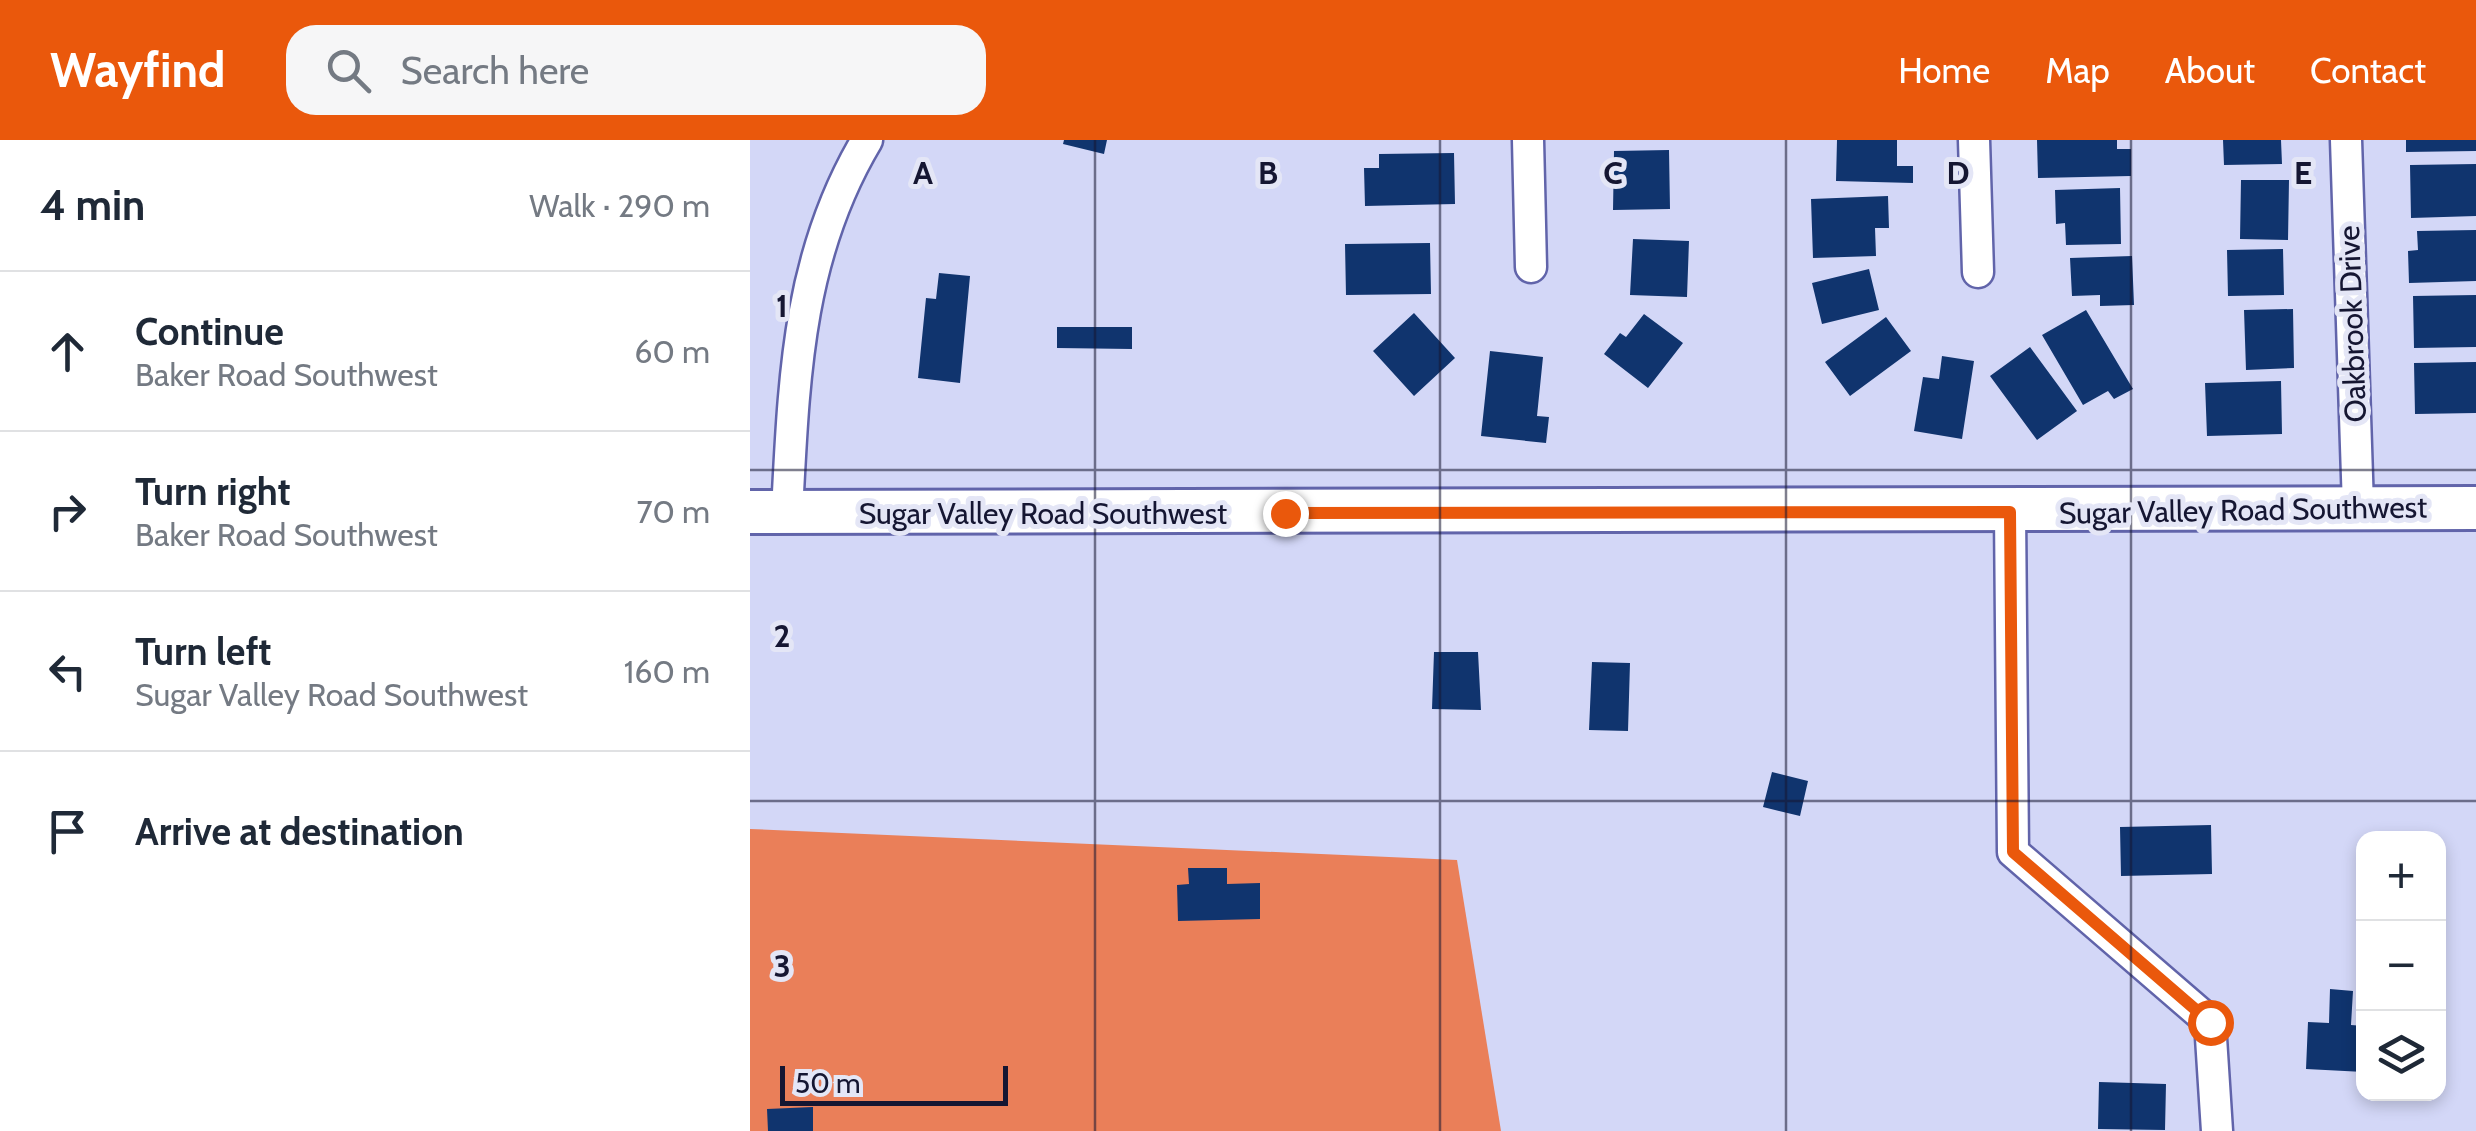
<!DOCTYPE html>
<html lang="en">
<head>
<meta charset="utf-8">
<style>
  :root { --surface:#fff; --page:#f6f6f7; --text:#1f2937; --muted:#747a83; --line:#e0e1e3; --accent:#ea580c }
  body { margin:0; font-family:Cabin,sans-serif; background:var(--page); color:var(--text) }
  .controls { position:absolute; right:30px; bottom:30px; display:grid; overflow:hidden; border-radius:20px; box-shadow:0 5px 15px #0003 }
  .controls button { width:90px; height:90px; display:grid; place-items:center; padding:0; border:0; border-bottom:2px solid var(--line); background:var(--surface); color:var(--text); font:50px sans-serif }
  .scale { position:absolute; left:30px; bottom:25px; width:228px; box-sizing:border-box; padding-left:10px; border:5px solid #151632; border-top:0; font-size:28px; line-height:35px; white-space:nowrap; color:#151632; -webkit-text-stroke:8px #e4e6f6; paint-order:stroke }
  .stop { position:absolute; width:30px; height:30px; margin:-22px; border:8px solid #ea580c; border-radius:50%; background:#fff }
  .stop.end { background:#ea580c; border-color:#fff; box-shadow:0 2px 10px #0008 }
  .list { margin:0; padding:0; list-style:none }
  h2 { display:flex; justify-content:space-between; align-items:center; height:130px; margin:0; padding:0 40px; font-size:42px }
  h2 small { font-size:32px; font-weight:400; color:var(--muted) }
  .list li { display:grid; grid-template-columns:65px 1fr auto; gap:30px; align-items:center; box-sizing:border-box; height:160px; padding:0 40px; border-top:2px solid var(--line) }
  .list b { display:block; font-size:38px; white-space:nowrap }
  .list p { margin:0; font-size:32px; white-space:nowrap; color:var(--muted) }
  .list em { font-size:32px; font-style:normal; color:var(--muted) }
  .icon { flex:none; width:55px; height:55px; fill:none; stroke:currentColor; stroke-width:2; stroke-linecap:round; stroke-linejoin:round }
  .map { position:relative; flex:none; width:1726px; height:991px; overflow:hidden }
  header { display:flex; align-items:center; gap:60px; box-sizing:border-box; height:140px; padding:0 50px; background:var(--accent); color:#fff }
  header strong { font-size:48px }
  nav { display:flex; gap:55px; margin-inline-start:auto; font-size:35px }
  .search { width:700px; height:90px; background:var(--page); display:flex; align-items:center; gap:25px; box-sizing:border-box; padding:0 35px; border-radius:30px; color:var(--muted); font-size:38px }
  main { display:flex }
  aside { flex:1; background:var(--surface) }
  .map>svg:first-child { display:block }
  .forest { fill:#ea7f59 }
  .building { fill:#10346e }
  .lines { fill:none; stroke-linecap:round; stroke-linejoin:round }
  .street-casing { stroke:#6164aa; stroke-width:35 }
  .secondary-casing { stroke:#6164aa; stroke-width:48 }
  .street { stroke:#fff; stroke-width:30 }
  .secondary { stroke:#fff; stroke-width:42 }
  .route { stroke:#ea580c; stroke-width:12 }
  .grid { fill:none; stroke:#151632; stroke-width:2.5; stroke-opacity:0.55 }
  .labels { text-anchor:middle; dominant-baseline:central; stroke-width:10; stroke-linejoin:round; paint-order:stroke }
  .street-label { font-size:30px; fill:#151632; stroke:#e4e6f6 }
  .grid-label { font-size:32px; text-anchor:middle; font-weight:bold; fill:#151632; stroke:#e4e6f6; stroke-width:10; stroke-linejoin:round; paint-order:stroke }
</style>
</head>
<body>
<header>
<strong>Wayfind</strong>
<div class="search"><svg class="icon" aria-label="search" viewBox="0 0 24 24"><circle cx="10" cy="10" r="6"/><path d="M15 15l6 6"/></svg>Search here</div>
<nav><a>Home</a><a>Map</a><a>About</a><a>Contact</a></nav>
</header>
<main>
<aside>
<h2>4 min<small>Walk · 290 m</small></h2>
<ul class="list">
<li><svg class="icon" aria-label="ahead" viewBox="0 0 24 24"><path d="M12 20V5M6 11l6-6 6 6"/></svg><div><b>Continue</b><p>Baker Road Southwest</p></div><em>60 m</em></li>
<li><svg class="icon" aria-label="right" viewBox="0 0 24 24"><path d="M7 20v-9h11M14 6l5 5-5 5"/></svg><div><b>Turn right</b><p>Baker Road Southwest</p></div><em>70 m</em></li>
<li><svg class="icon" aria-label="left" viewBox="0 0 24 24"><path d="M17 20v-9H6M10 6l-5 5 5 5"/></svg><div><b>Turn left</b><p>Sugar Valley Road Southwest</p></div><em>160 m</em></li>
<li><svg class="icon" aria-label="arrive" viewBox="0 0 24 24"><path d="M6 21V4h12l-3 4 3 4H6"/></svg><div><b>Arrive at destination</b></div></li>
</ul>
</aside>
<div class="map">
<svg width="1726" height="991" viewBox="0 0 1726 991">
  <rect width="100%" height="100%" fill="#d3d7f7"/>
  <path class="forest" d="M0,689l707,31 44,271h-751z"/>
  <path class="building" d="M314,0h43l-3,14 -41,-10z
    M1087,0h60v26h16v17l-77,-2z
    M1287,0h80v9h14v27l-93,2z
    M1473,0h58l1,24 -58,1z
    M1656,0h70v11l-70,1z
    M919,10l1,59 -57,1 1,-59z
    M704,13l1,51 -90,2 -1,-38h15v-14z
    M1726,24v52l-65,2 -1,-53z
    M1491,40h48l-1,60 -48,-1z
    M1370,48l1,56 -55,1 -1,-22 -9,1 -1,-34z
    M1138,56l1,32h-14l1,28 -63,2 -2,-59z
    M1726,90v51l-67,2 -1,-32 10,-1 -1,-19z
    M883,99l56,2 -2,56 -57,-2z
    M680,103l1,51 -85,1 -1,-51z
    M1533,109l1,46 -56,1 -1,-46z
    M1382,116l2,49 -34,1v-11l-28,1 -2,-38z
    M1119,129l10,41 -57,14 -10,-41z
    M189,133l31,3 -10,107 -42,-5 8,-80 10,1z
    M1726,155v52l-62,1 -1,-52z
    M1543,169l1,59 -48,2 -2,-60z
    M1336,170l47,79 -19,10 -6,-8 -25,14 -41,-70z
    M664,173l41,45 -41,38 -41,-45z
    M894,174l39,29 -35,45 -44,-34 16,-21 6,4z
    M1136,177l25,34 -61,45 -25,-34z
    M307,187h75v22l-75,-1z
    M1280,207l47,64 -40,29 -47,-64z
    M740,211l53,6 -6,59 12,1 -3,26 -65,-7z
    M1192,216l32,5 -12,78 -48,-8 9,-54 16,2z
    M1726,222v51l-61,1 -1,-51z
    M1531,241l1,53 -75,2 -2,-53z
    M684,512h44l3,58 -49,-1z
    M842,522l38,1 -2,68 -39,-1z
    M1022,632l36,9 -8,35 -37,-9z
    M1461,685l1,49 -91,2 -1,-49z
    M438,728h39v16l33,-1v36l-82,2 -1,-36 12,-1z
    M1580,849l23,2 -2,34 13,1v46l-58,-3 2,-47 21,1z
    M1349,942l67,2 -1,46 -67,-1z
    M63,967v24h-45l-1,-22z"/>
  <g class="lines">
    <defs>
      <path id="street" d="M778,0l3,127
        M1224,0l4,132
        M1596,0l12,367
        M37,372c7,-132 10,-255 80,-372
        M1260,372l3,340 197,170 7,109"/>
      <path id="secondary" d="M0,372l1726,-4"/>
    </defs>
    <use href="#street" class="street-casing"/>
    <use href="#secondary" class="secondary-casing"/>
    <use href="#street" class="street"/>
    <use href="#secondary" class="secondary"/>
  </g>
  <g class="lines">
    <path class="route" d="M535,373l725,-1 3,340 197,170"/>
  </g>
  <path class="grid" d="M345,0v991M690,0v991M1036,0v991M1381,0v991M0,330h1726M0,661h1726"/>
  <g class="labels">
    <g class="street-label">
      <text transform="translate(1602 184) rotate(-92)">Oakbrook Drive</text>
      <text transform="translate(1493 370) rotate(-1)">Sugar Valley Road Southwest</text>
      <text x="293" y="373">Sugar Valley Road Southwest</text>
    </g>
  </g>
  <g class="grid-label">
    <text x="173" y="44">A</text>
    <text x="518" y="44">B</text>
    <text x="863" y="44">C</text>
    <text x="1208" y="44">D</text>
    <text x="1553" y="44">E</text>
    <text x="32" y="177">1</text>
    <text x="32" y="507">2</text>
    <text x="32" y="837">3</text>
  </g>
</svg>
<div class="controls">
<button>+</button>
<button>−</button>
<button><svg class="icon" aria-label="layers" viewBox="0 0 24 24"><path d="M12 4l9 5-9 5-9-5zM3 14l9 5 9-5"/></svg></button>
</div>
<div class="scale">50 m</div>
<div class="stop" style="left:1460px;top:882px"></div>
<div class="stop end" style="left:535px;top:373px"></div>
</div>
</main>
</body>
</html>
